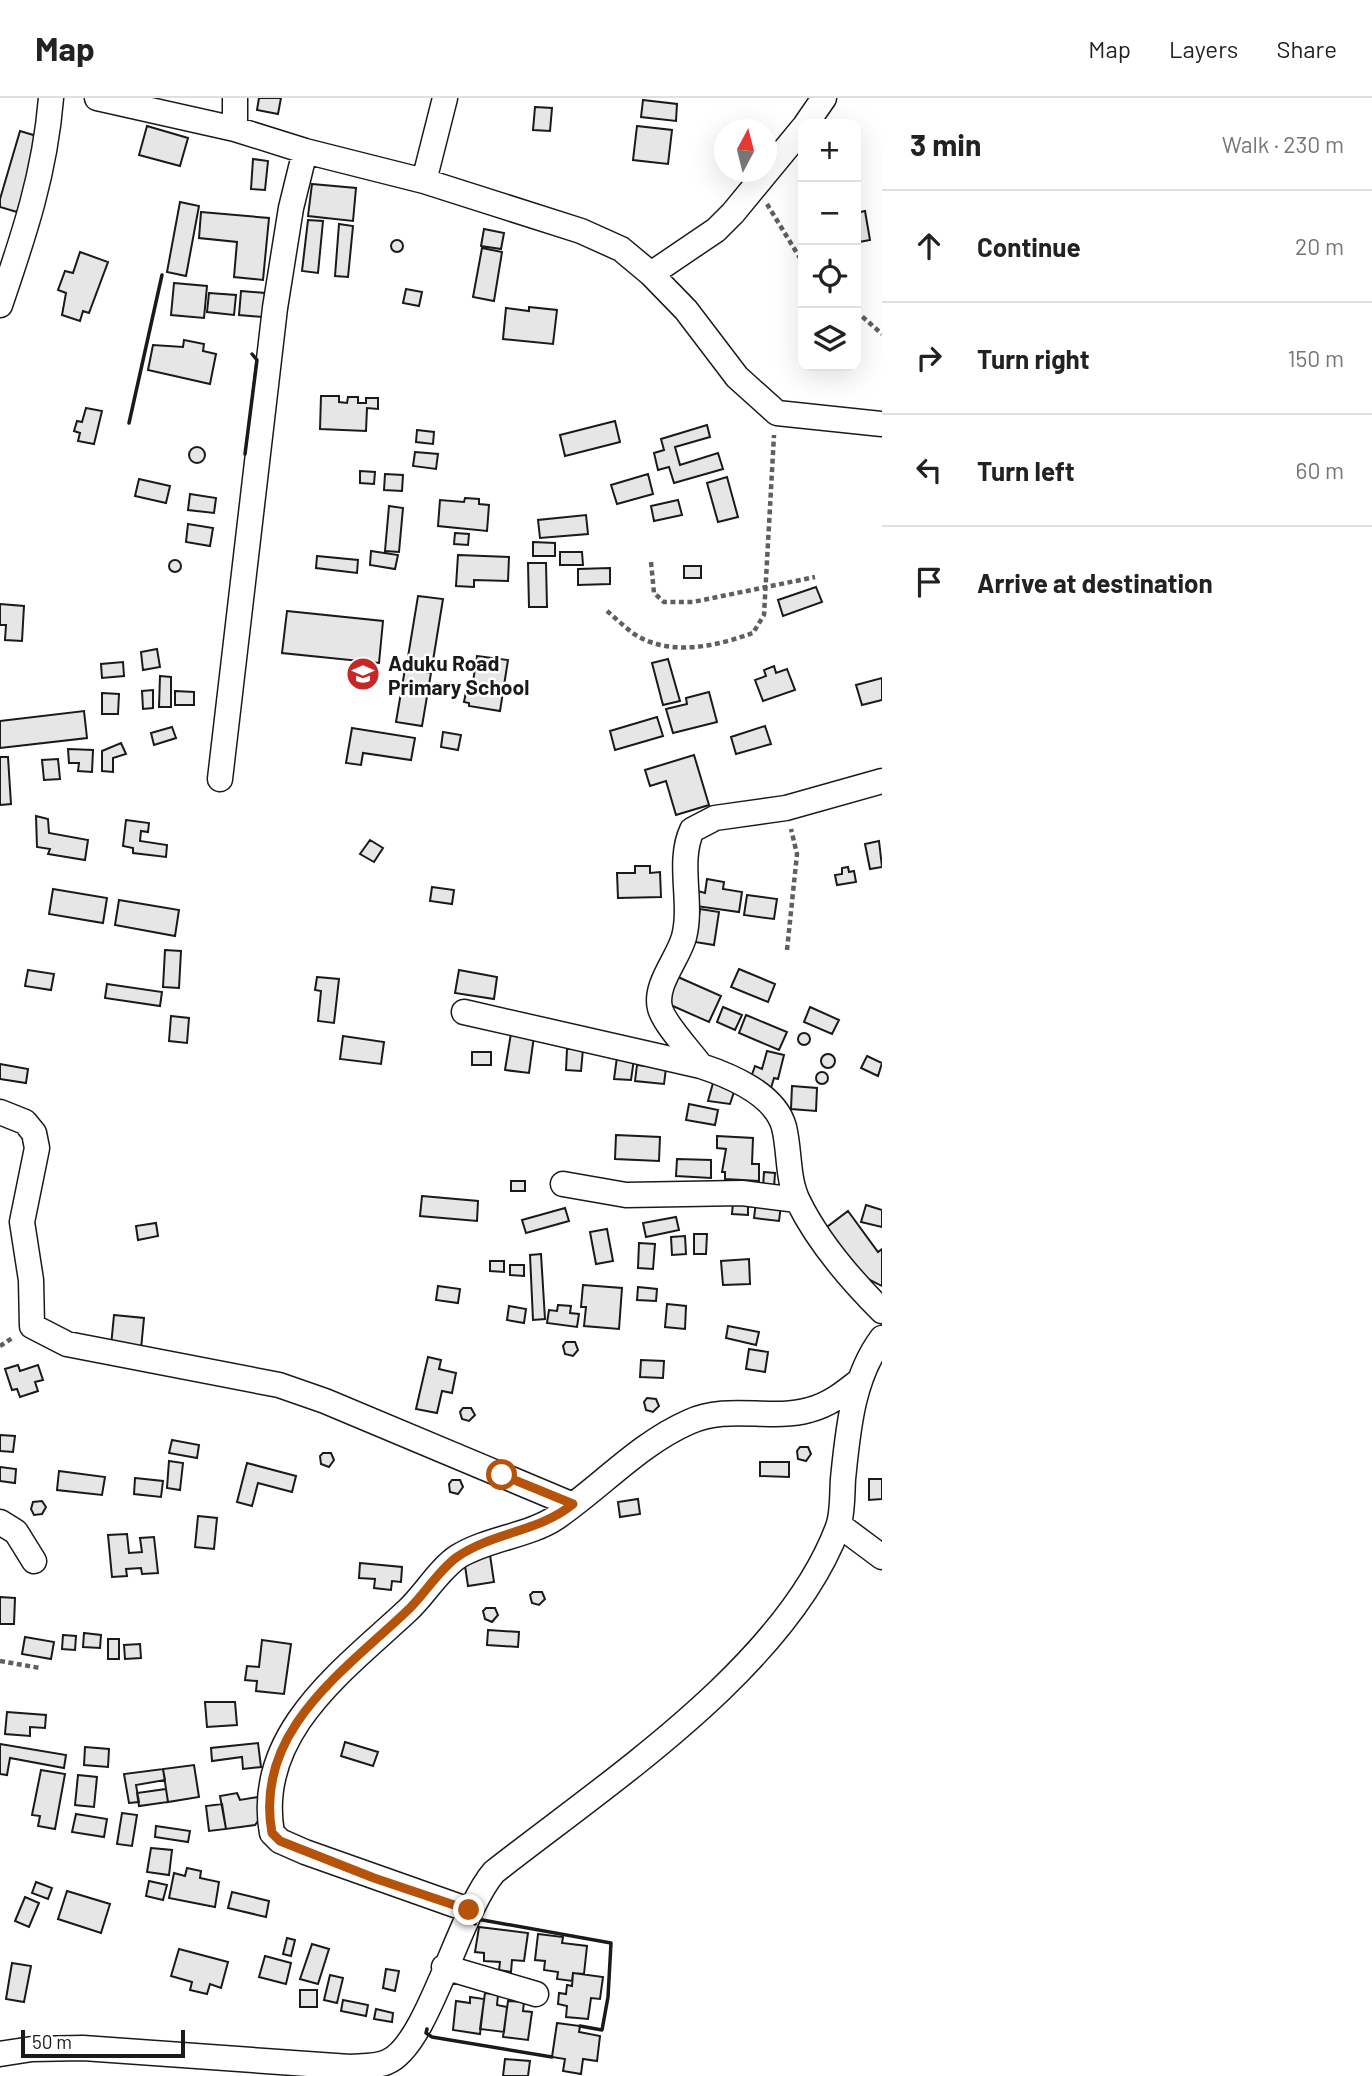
<!DOCTYPE html>
<html lang="en">
<head>
<meta charset="utf-8">
<style>
  :root { --surface:#fff; --page:#f6f6f6; --text:#222; --muted:#767676; --line:#e0e0e0 }
  body { margin:0; font-family:Barlow,sans-serif; background:var(--page); color:var(--text) }
  .controls { position:absolute; right:21px; top:21px; display:grid; overflow:hidden; border-radius:14px; box-shadow:0 7px 28px #0002 }
  .controls button { width:63px; height:63px; display:grid; place-items:center; padding:0; border:0; border-bottom:2px solid var(--line); background:var(--surface); color:var(--text); font:35px sans-serif }
  .compass { position:absolute; left:714px; top:21px; width:63px; height:63px; border-radius:50%; background:var(--surface); box-shadow:0 7px 28px #0002; rotate:7deg }
  .scale { position:absolute; left:21px; bottom:18px; width:164px; box-sizing:border-box; padding-left:7px; border:4px solid #1a1a1a; border-top:0; font-size:19px; line-height:24px; white-space:nowrap; color:#1a1a1a; -webkit-text-stroke:5px #fff; paint-order:stroke }
  .stop { position:absolute; width:21px; height:21px; margin:-16px; border:5px solid #b45309; border-radius:50%; background:#fff }
  .stop.end { background:#b45309; border-color:#fff; box-shadow:0 2px 7px #0008 }
  .list { margin:0; padding:0; list-style:none }
  h2 { display:flex; justify-content:space-between; align-items:center; height:91px; margin:0; padding:0 28px; font-size:30px }
  h2 small { font-size:23px; font-weight:400; color:var(--muted) }
  .list li { display:grid; grid-template-columns:46px 1fr auto; gap:21px; align-items:center; box-sizing:border-box; height:112px; padding:0 28px; border-top:2px solid var(--line) }
  .list b { display:block; font-size:26px; white-space:nowrap }
  .list em { font-size:23px; font-style:normal; color:var(--muted) }
  .icon { flex:none; width:38px; height:38px; fill:none; stroke:currentColor; stroke-width:2; stroke-linecap:round; stroke-linejoin:round }
  .map { position:relative; flex:none; width:882px; height:1978px; overflow:hidden }
  header { display:flex; align-items:center; gap:42px; box-sizing:border-box; height:98px; padding:0 35px; background:var(--surface); border-bottom:2px solid var(--line) }
  header strong { font-size:33px }
  nav { display:flex; gap:38px; margin-inline-start:auto; font-size:24px }
  main { display:flex }
  aside { flex:1; background:var(--surface) }
  .map>svg:first-child { display:block }
  .building { fill:#e6e6e6; stroke:#1a1a1a; stroke-width:2 }
  .lines { fill:none; stroke-linecap:round; stroke-linejoin:round }
  .minor-casing { stroke:#1a1a1a; stroke-width:27 }
  .path { stroke:#5f5f5f; stroke-width:4.5; stroke-dasharray:5 3.5; stroke-linecap:butt }
  .minor { stroke:#fff; stroke-width:24 }
  .wall { stroke:#1a1a1a; stroke-width:3.5 }
  .route { stroke:#b45309; stroke-width:9 }
  .labels { text-anchor:middle; dominant-baseline:central; stroke-width:5; stroke-linejoin:round; paint-order:stroke }
  .poi-label { font-size:21px; font-weight:bold; fill:#1a1a1a; stroke:#fff; text-anchor:start }
</style>
</head>
<body>
<header>
<strong>Map</strong>
<nav><a>Map</a><a>Layers</a><a>Share</a></nav>
</header>
<main>
<div class="map">
<svg width="882" height="1978" viewBox="0 0 882 1978">
  <rect width="100%" height="100%" fill="#fff"/>
  <path class="building" d="M259,0h22l-3,16 -21,-4z
    M643,2l34,4 -1,17 -35,-4z
    M535,9l17,1 -2,23 -17,-1z
    M147,28l41,12 -8,28 -41,-11z
    M637,28l35,4 -4,34 -35,-4z
    M20,33l20,6 -23,75 -17,-5v-8z
    M253,61l15,2 -3,29 -14,-1z
    M312,86l44,4 -3,33 -45,-5z
    M180,104l19,4 -13,70 -19,-4z
    M865,113l5,29 -11,2 -3,-29z
    M201,114l68,6 -6,62 -29,-3 3,-35 -38,-4z
    M308,122l15,1 -5,52 -16,-2z
    M339,126l14,2 -5,51 -13,-1z
    M484,131l20,4 -3,16 -20,-3z
    M391 148a6 6 0 1 1 12 0a6 6 0 1 1-12 0Z
    M482,150l20,4 -8,49 -21,-4z
    M80,154l28,10 -19,51 -6,-2 -3,10 -18,-6 4,-22 -8,-3 7,-19 8,2z
    M174,185l33,3 -3,32 -33,-3z
    M406,191l16,3 -3,14 -16,-3z
    M241,193l24,2 -3,24 -23,-2z
    M209,195l27,2 -2,20 -27,-3z
    M529,209l28,3 -4,34 -50,-5 3,-31 23,3z
    M184,242l20,4 -1,7 13,3 -6,30 -62,-14 5,-25 30,2z
    M321,298h18v6l8,1 1,-6h10v6h8v-5h12v11l-11,-1 -1,23 -46,-2z
    M86,310l16,3 -8,33 -16,-3 2,-8 -6,-2 3,-10 5,1z
    M615,323l5,21 -55,14 -5,-21z
    M707,327l3,12 -35,10 5,18 38,-12 5,16 -49,14 -5,-16 -11,3 -4,-17 10,-3 -3,-11z
    M417,332l17,2 -1,12 -17,-2z
    M189 357a8 8 0 1 1 16 0a8 8 0 1 1-16 0Z
    M415,354l23,2 -2,15 -23,-3z
    M360,373l15,1 -1,12 -14,-1z
    M385,376l18,1 -1,16 -18,-1z
    M648,376l5,20 -36,10 -6,-19z
    M727,379l11,40 -20,5 -11,-39z
    M139,381l31,7 -4,17 -31,-7z
    M190,396l26,4 -2,15 -26,-3z
    M465,400l14,1v5l10,1 -2,26 -49,-5 2,-26 24,2z
    M678,402l4,15 -28,6 -3,-15z
    M389,408l14,2 -4,44 -14,-1z
    M586,417l2,19 -48,4 -2,-18z
    M188,426l25,4 -3,18 -24,-4z
    M455,435l14,1 -1,11 -14,-1z
    M533,444l22,1v13h-22z
    M371,453l27,4 -3,14 -25,-4z
    M560,454h22l1,13h-23z
    M458,457l51,2 -1,24 -34,-1v7l-18,-1z
    M317,458l41,4 -1,13 -41,-5z
    M169 468a6 6 0 1 1 12 0a6 6 0 1 1-12 0Z
    M528,465h18l1,44h-18z
    M684,468h17v12h-17z
    M610,470v16l-32,1v-16z
    M816,489l6,15 -39,14 -5,-16z
    M418,498l25,3 -11,68 -25,-4z
    M0,506l24,2 -2,35 -17,-1 1,-15h-6z
    M287,513l96,10 -4,42 -97,-10z
    M157,551l3,18 -17,3 -2,-18z
    M477,558l31,4 -8,51 -31,-5v-3l-5,-1 3,-15 5,1z
    M668,561l12,42 -17,4 -11,-42z
    M123,564l1,14 -22,2 -1,-14z
    M774,568l2,7 11,-4 8,21 -32,11 -8,-21 11,-4 -2,-6z
    M405,571l26,4 -9,53 -26,-4z
    M160,578l11,1v30h-12z
    M882,580v22l-20,5 -6,-20z
    M153,592v18l-10,1 -1,-18z
    M175,593l19,1v13h-19z
    M709,594l8,30 -44,11 -7,-24 21,-5 -1,-6z
    M102,595l17,1 -1,20h-16z
    M84,613l3,27 -87,10v-27z
    M657,619l6,19 -48,14 -5,-19z
    M765,628l6,18 -35,10 -5,-17z
    M172,629l4,11 -22,7 -3,-12z
    M352,630l63,10 -4,22 -48,-7 -2,12 -15,-2z
    M443,634l18,3 -3,15 -17,-3z
    M121,645l5,11 -13,4v14l-11,-1v-20z
    M68,651l25,1 -1,22 -14,-1 1,-8h-10z
    M694,657l15,50 -33,10 -10,-34 -16,5 -5,-16z
    M0,659h8l3,47 -11,1z
    M58,661l2,20 -16,1 -2,-20z
    M36,718l12,3 1,14 39,7 -3,20 -37,-6 2,-5 -13,-2z
    M126,722l23,3 -1,9 -7,-1 -1,10 27,4 -1,12 -33,-4v-5l-10,-2z
    M370,742l13,8 -9,14 -14,-8z
    M879,743l3,26 -12,2 -5,-25z
    M635,768h15v7l10,-1 1,25 -43,1 -1,-25h18z
    M848,769l1,5 5,-1 2,11 -19,3 -2,-10 7,-1v-6z
    M707,781l17,3 -1,7 19,3 -3,20 -43,-6 2,-15 7,2z
    M432,789l22,3 -2,14 -22,-3z
    M53,791l54,9 -4,25 -54,-9z
    M747,797l30,4 -3,20 -30,-4z
    M119,802l60,10 -4,26 -60,-11z
    M700,811l19,3 -5,33 -19,-3z
    M165,852l16,1 -2,37 -16,-1z
    M739,871l36,15 -7,18 -37,-15z
    M28,872l26,4 -3,16 -26,-4z
    M459,872l38,7 -3,22 -39,-6z
    M317,879l22,2 -5,44 -16,-2 3,-30 -6,-1z
    M678,879l43,19 -12,26 -43,-19z
    M107,886l55,8 -2,14 -55,-8z
    M723,909l19,8 -7,15 -18,-8z
    M810,909l29,13 -7,14 -28,-12z
    M746,917l41,17 -8,18 -40,-17z
    M171,918l18,2 -2,25 -18,-2z
    M798 941a6 6 0 1 1 12 0a6 6 0 1 1-12 0Z
    M511,935l23,3 -5,37 -24,-3z
    M343,938l41,6 -3,22 -41,-5z
    M567,951h16l-2,22 -15,-1z
    M767,953l17,4 -6,24 -4,-1 -3,10 -21,-8 5,-14 7,3z
    M472,954h19v13h-19z
    M821 963a7 7 0 1 1 14 0a7 7 0 1 1-14 0Z
    M867,958l15,7 -4,13 -17,-8z
    M617,959l17,2 -3,21 -17,-1z
    M0,966l28,5 -2,14 -26,-4z
    M637,967l29,3 -2,16 -29,-3z
    M816 980a6 6 0 1 1 12 0a6 6 0 1 1-12 0Z
    M713,985l22,6 -5,15 -22,-3z
    M792,988l25,2 -1,23 -25,-2z
    M689,1006l29,6 -3,15 -29,-5z
    M616,1037l44,2 -1,24 -44,-2z
    M717,1038l36,2 -1,26h7v17l-34,-2v-7h-3l4,-23 -9,-1z
    M677,1061l34,1v18l-35,-2z
    M764,1074l11,1 -1,15 -11,-1z
    M511,1083h14v10h-14z
    M422,1098l56,5 -1,20 -57,-5z
    M733,1104h15v13l-16,-1z
    M756,1104l25,3 -2,16 -25,-3z
    M866,1107l16,5v17l-21,-5z
    M565,1110l4,13 -43,12 -4,-13z
    M848,1113l30,41 4,-3v37l-26,-13 -33,-43z
    M676,1119l3,13 -33,7 -3,-14z
    M156,1125l2,13 -20,4 -2,-14z
    M607,1131l6,32 -17,3 -6,-32z
    M694,1136h13l-1,20h-12z
    M685,1138l1,18 -14,1 -1,-18z
    M639,1145l16,1 -2,25 -15,-1z
    M541,1156l4,65 -12,1 -3,-65z
    M749,1161l1,25 -27,1 -2,-24z
    M490,1163h14v11l-14,-1z
    M510,1167h14v11l-14,-1z
    M583,1187l39,3 -3,41 -35,-3 2,-19h-5z
    M438,1188l22,3 -2,14 -22,-3z
    M638,1189l19,2 -1,12 -19,-1z
    M667,1206l19,2 -1,23 -20,-2z
    M558,1207l13,1 -1,7 9,1 -2,13 -30,-4 2,-13 8,1z
    M509,1208l17,3 -2,14 -17,-3z
    M114,1217l30,3 -3,31 -30,-3z
    M728,1228l31,6 -3,13 -30,-7z
    M566,1244h9l3,8 -5,6 -8,-2 -2,-8z
    M749,1251l19,3 -3,20 -19,-3z
    M428,1259l13,3 -2,9 17,4 -4,20 -10,-2 -5,22 -21,-4z
    M641,1262l23,1 -1,17 -23,-1z
    M18,1267l2,6 18,-6 5,15 -8,2 3,9 -18,6 -3,-8 -5,1 -7,-21z
    M647,1300l9,1 3,7 -6,6 -7,-2 -2,-8z
    M463,1310h8l4,7 -6,6 -7,-2 -2,-7z
    M0,1337l15,1 -2,16 -13,-1z
    M172,1342l27,5 -2,13 -28,-5z
    M800,1349h8l3,7 -5,7 -8,-2 -1,-8z
    M323,1355h8l3,7 -5,7 -8,-3 -1,-8z
    M169,1363l14,2 -3,27 -13,-2z
    M760,1364h29v15l-29,-1z
    M247,1365l49,13 -4,16 -34,-9 -6,23 -15,-4z
    M0,1369l16,2 -1,14 -15,-2z
    M59,1373l46,6 -3,18 -45,-5z
    M135,1380l28,3 -2,16 -27,-3z
    M869,1381h13v20l-13,1z
    M452,1382h8l3,7 -5,7 -8,-2 -1,-8z
    M638,1401l2,15 -20,3 -2,-15z
    M42,1403l4,6 -4,7 -8,1 -3,-6 2,-7z
    M198,1418l19,2 -3,31 -19,-2z
    M127,1436l2,19 13,-1 -2,-14 14,-1 4,36 -16,1 -1,-6 -15,1 1,7 -15,1 -4,-42z
    M490,1457l4,27 -26,4 -4,-27z
    M360,1465l42,4 -1,15 -9,-1 -1,9 -17,-2 1,-9 -16,-1z
    M533,1494h9l3,7 -6,6 -7,-2 -2,-8z
    M0,1499l15,1 -1,26h-14z
    M486,1510h9l3,7 -6,7 -7,-3 -2,-8z
    M488,1532l31,2 -1,15 -31,-2z
    M84,1535l17,2 -1,13 -17,-1z
    M63,1537l13,1 -1,14 -13,-1z
    M25,1539l29,5 -3,17 -29,-5z
    M108,1541h11v20h-11z
    M262,1542l29,4 -7,50 -28,-3 1,-10 -12,-1 2,-14 12,1z
    M140,1546l1,14 -16,1 -1,-14z
    M205,1604h30l2,23 -30,2z
    M7,1614l39,3 -1,13 -15,-1v9l-25,-2z
    M345,1644l33,10 -5,14 -32,-10z
    M258,1645l3,24 -18,2 -1,-12 -30,4 -1,-13z
    M0,1646l66,11 -2,13 -54,-10 -3,17 -7,-1z
    M85,1649l24,2 -1,18 -24,-2z
    M194,1667l5,32 -31,5 -5,-33z
    M163,1671l2,11 -29,5 3,17 -10,1 -5,-29z
    M41,1672l24,4 -10,55 -17,-3 2,-10 -8,-1z
    M78,1677l19,2 -3,30 -19,-2z
    M166,1691l2,13 -29,4 -2,-13z
    M237,1695l3,7 18,-3 3,20 -6,8 -29,4 -6,-33z
    M222,1706l4,25 -17,2 -3,-25z
    M122,1715l15,2 -5,31 -15,-2z
    M76,1716l31,5 -3,18 -32,-5z
    M156,1728l34,5 -2,11 -33,-5z
    M151,1750l21,2 -3,25 -22,-3z
    M187,1770l14,3 -1,7 19,4 -4,25 -46,-9 5,-25 11,3z
    M149,1783l18,4 -4,15 -17,-4z
    M36,1784l16,6 -4,11 -16,-6z
    M67,1793l43,13 -9,29 -43,-14z
    M232,1794l37,9 -3,16 -38,-9z
    M25,1799l14,6 -10,24 -14,-6z
    M479,1829l49,6 -4,28 -12,-1 -1,12 -12,-2 1,-8 -16,-1v-8l-9,-1z
    M538,1836l25,3 -1,6 25,3 -3,28 -11,-1 -1,8 -15,-2 1,-7 -14,-2 1,-9 -10,-1z
    M287,1840l8,2 -4,16 -8,-2z
    M312,1846l17,5 -11,35 -18,-5z
    M179,1851l49,13 -7,26 -11,-4 -3,10 -17,-4 2,-8 -21,-6z
    M265,1858l26,7 -5,21 -27,-7z
    M12,1865l19,3 -7,36 -18,-3z
    M386,1871l13,2 -4,20 -12,-3z
    M573,1875l30,4 -3,22 -9,-1 -3,21 -22,-2 1,-11 -9,-2 1,-11 7,1 1,-9 5,1z
    M330,1877l13,3 -6,25 -13,-3z
    M300,1892h17v17h-17z
    M485,1895l13,2 -1,10 10,2 -3,25 -24,-3z
    M470,1899l14,2 -4,35 -27,-4 3,-29 14,2z
    M343,1902l25,5 -2,11 -25,-5z
    M508,1903l16,1 -1,9 9,1 -4,28 -25,-3z
    M376,1911l17,4 -1,9 -18,-3z
    M557,1925l23,3 -1,6 21,4 -3,25 -14,-2 -2,15 -18,-3 2,-12 -13,-2z
    M505,1961l25,2 -2,15h-25z"/>
  <g class="lines">
    <defs>
      <path id="minor" d="M97,0l138,31 70,22 119,30 157,50 40,18 30,25 35,36 51,67 40,36 105,11
        M235,0v31
        M806,26l18,-26
        M424,83l21,-83
        M651,176l65,-44 17,-17 70,-85
        M0,207c24,-70 45,-132 51,-207
        M220,681l55,-471 16,-100 14,-57
        M464,914l237,54c30,10 74,28 83,61 6,24 3,52 14,74 20,41 52,78 84,110
        M701,968c-10,-14 -37,-42 -41,-58 -6,-23 18,-49 24,-71 9,-35 -7,-75 8,-107l23,-12 71,-10 96,-27
        M0,1014l25,10 9,11 3,15 -15,74 9,58 1,46 35,18 212,41 46,16 248,104
        M563,1086l63,11 116,-2 55,7
        M0,1424l16,10 18,29
        M839,1427l43,32
        M469,1812l-164,-58 -25,-11 -8,-8c-18,-100 73,-164 136,-223 17,-16 32,-42 51,-54 30,-18 70,-20 98,-39 45,-31 82,-73 132,-95 39,-18 81,-1 120,-12 20,-5 35,-17 50,-29
        M444,1869l92,27
        M0,1956l32,-5 51,-1 267,19c11,-1 26,0 37,-5 41,-16 72,-150 107,-190 113,-89 292,-205 344,-345 5,-14 4,-33 5,-48 5,-48 9,-101 39,-141"/>
    </defs>
    <use href="#minor" class="minor-casing"/>
    <path class="path" d="M767,106l36,59
      M856,213l26,23
      M651,464l3,31 10,9h29l122,-25
      M607,513c11,9 22,21 34,27 36,18 78,7 112,-5l11,-18 10,-180
      M787,852l10,-96 -6,-25
      M0,1248l14,-9
      M0,1563l40,7"/>
    <use href="#minor" class="minor"/>
    <path class="wall" d="M129,325l33,-148
      M245,356l12,-94 -5,-6
      M475,1826l2,-5 134,24 -3,54 -6,33 -22,-4
      M427,1931l-1,4 6,4 120,20"/>
  </g>
  <g class="lines">
    <path class="route" d="M469,1812l-95,-32 -94,-37 -8,-8c-19,-103 75,-164 138,-225 16,-16 29,-38 47,-51 36,-25 82,-25 116,-53l-71,-29"/>
  </g>
  <defs>
    <symbol id="school-disc" viewBox="-11 -11 22 22"><circle r="9.5" fill="#c62828" stroke="#fff"/><path d="M0-5L7-2L0 1L-7-2ZM-4 1L0 2.5L4 1V4Q0 6-4 4Z" fill="#fff"/></symbol>
  </defs>
  <g fill-rule="evenodd">
    <use href="#school-disc" x="344" y="557" width="38" height="38"/>
  </g>
  <g class="labels">
    <g class="poi-label">
      <text x="388" y="564">Aduku Road<tspan x="388" dy="24">Primary School</tspan></text>
    </g>
  </g>
</svg>
<div class="controls">
<button>+</button>
<button>−</button>
<button><svg class="icon" aria-label="locate" viewBox="0 0 24 24"><circle cx="12" cy="12" r="6"/><path d="M12 2v4M12 18v4M2 12h4M18 12h4"/></svg></button>
<button><svg class="icon" aria-label="layers" viewBox="0 0 24 24"><path d="M12 4l9 5-9 5-9-5zM3 14l9 5 9-5"/></svg></button>
</div>
<svg class="compass" viewBox="-18 -18 36 36"><path d="M0-13l5 13h-10z" fill="#e53935"/><path d="M0 13l5-13h-10z" fill="#767676"/></svg>
<div class="scale">50 m</div>
<div class="stop" style="left:502px;top:1377px"></div>
<div class="stop end" style="left:469px;top:1812px"></div>
</div>
<aside>
<h2>3 min<small>Walk · 230 m</small></h2>
<ul class="list">
<li><svg class="icon" aria-label="ahead" viewBox="0 0 24 24"><path d="M12 20V5M6 11l6-6 6 6"/></svg><div><b>Continue</b></div><em>20 m</em></li>
<li><svg class="icon" aria-label="right" viewBox="0 0 24 24"><path d="M7 20v-9h11M14 6l5 5-5 5"/></svg><div><b>Turn right</b></div><em>150 m</em></li>
<li><svg class="icon" aria-label="left" viewBox="0 0 24 24"><path d="M17 20v-9H6M10 6l-5 5 5 5"/></svg><div><b>Turn left</b></div><em>60 m</em></li>
<li><svg class="icon" aria-label="arrive" viewBox="0 0 24 24"><path d="M6 21V4h12l-3 4 3 4H6"/></svg><div><b>Arrive at destination</b></div></li>
</ul>
</aside>
</main>
</body>
</html>
